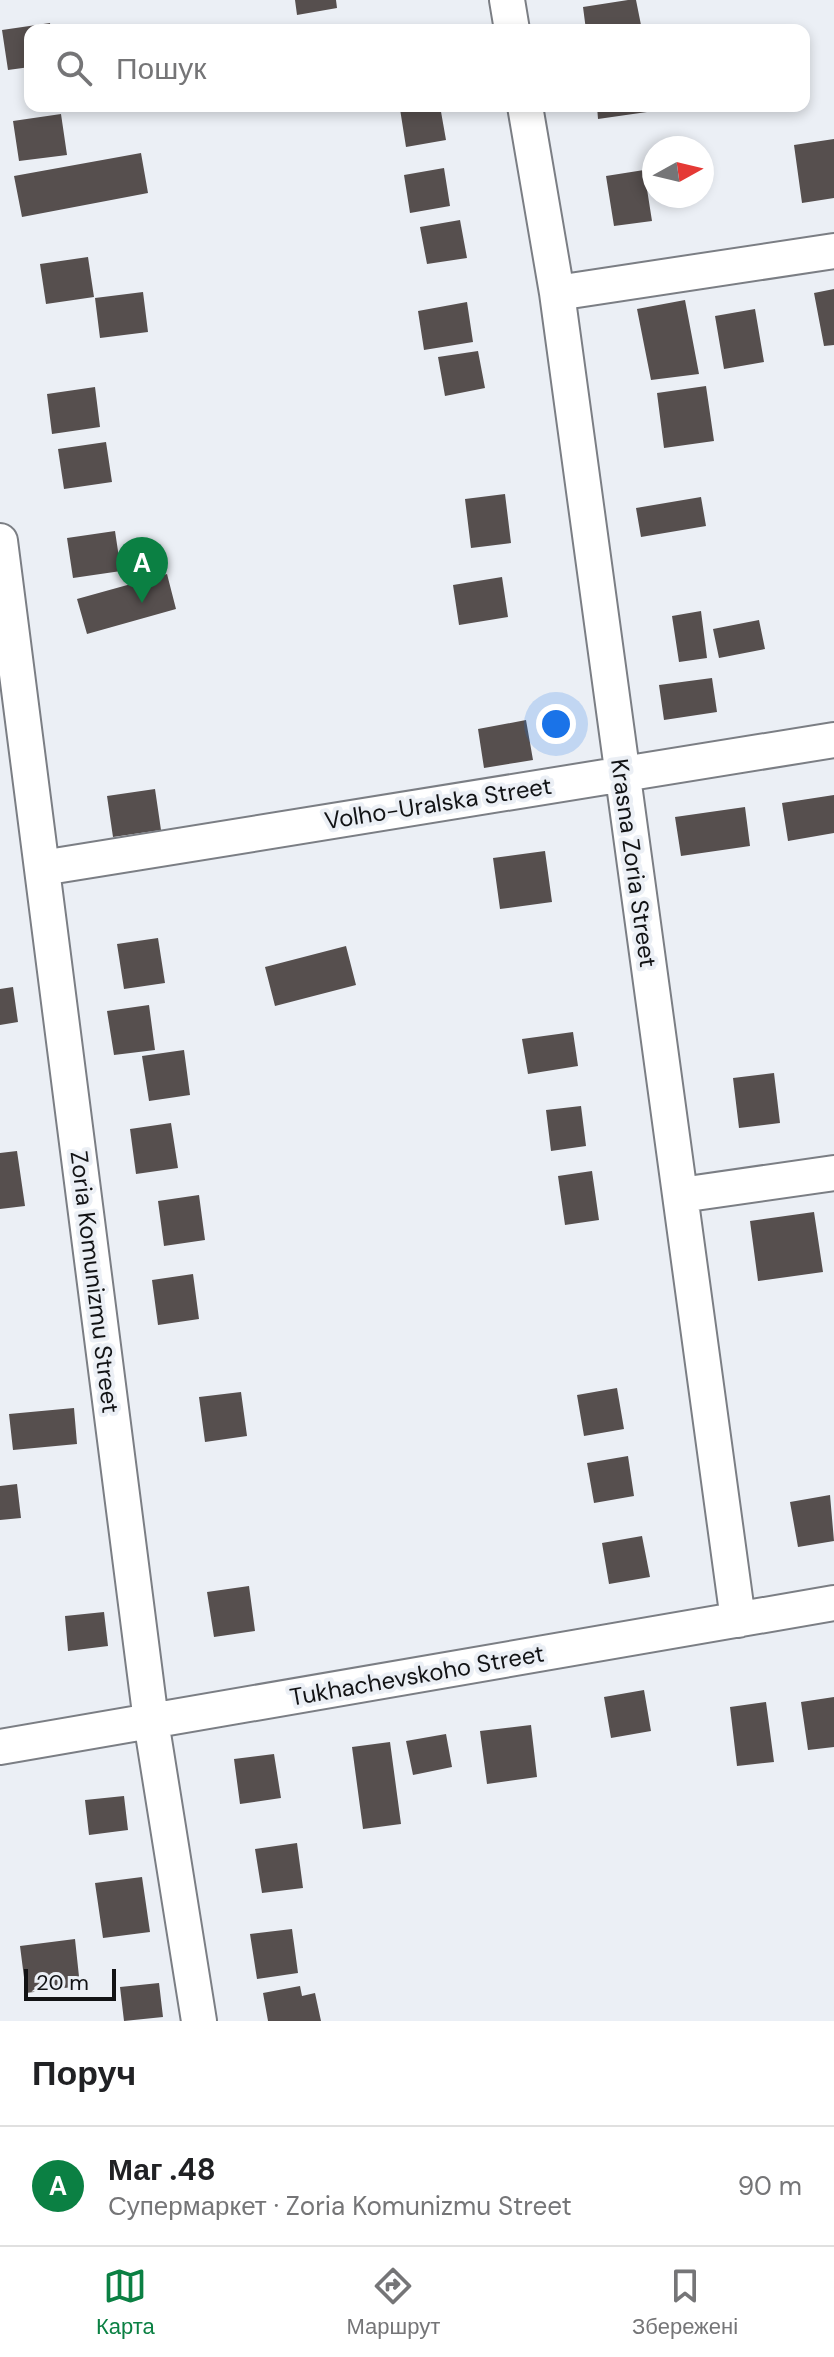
<!DOCTYPE html>
<html lang="uk">
<head>
<meta charset="utf-8">
<style>
  :root { --surface:#fff; --page:#f2f2f2; --text:#202124; --muted:#757577; --line:#e0e0e0; --accent:#0b8043 }
  body { margin:0; font-family:"DM Sans",sans-serif; background:var(--page); color:var(--text) }
  .compass { position:absolute; left:642px; top:136px; width:72px; height:72px; border-radius:50%; background:var(--surface); box-shadow:0 4px 12px #0003; rotate:82deg }
  .scale { position:absolute; left:24px; bottom:20px; width:92px; box-sizing:border-box; padding-left:8px; border:4px solid #121315; border-top:0; font-size:22px; line-height:28px; white-space:nowrap; color:#121315; -webkit-text-stroke:6px #ebeff5; paint-order:stroke }
  .you { position:absolute; left:556px; top:724px; width:28px; height:28px; margin:-20px; border:6px solid #fff; border-radius:50%; background:#1a73e8; box-shadow:0 0 0 12px #1a73e833 }
  .badge { display:grid; place-items:center; width:52px; height:52px; border-radius:50%; background:var(--accent); color:#fff; font-size:26px; font-weight:700 }
  .pin { position:absolute; translate:-50% -66px; filter:drop-shadow(0 2px 4px #0008) }
  .pin::after { content:''; position:absolute; top:42px; width:28px; height:24px; background:inherit; clip-path:polygon(0 0,100% 0,50% 100%) }
  .list { margin:0; padding:0; list-style:none }
  h2 { display:flex; justify-content:space-between; align-items:center; height:104px; margin:0; padding:0 32px; font-size:34px }
  h2 small { font-size:26px; font-weight:400; color:var(--muted) }
  .list li { display:grid; grid-template-columns:52px 1fr auto; gap:24px; align-items:center; box-sizing:border-box; height:120px; padding:0 32px; border-top:2px solid var(--line) }
  .list b { display:block; font-size:30px; white-space:nowrap }
  .list p { margin:0; font-size:26px; white-space:nowrap; color:var(--muted) }
  .list em { font-size:26px; font-style:normal; color:var(--muted) }
  .icon { flex:none; width:44px; height:44px; fill:none; stroke:currentColor; stroke-width:2; stroke-linecap:round; stroke-linejoin:round }
  .map { position:relative; flex:none; width:834px; height:2021px; overflow:hidden }
  .search { position:absolute; background:var(--surface); box-shadow:0 4px 12px #0003; left:24px; right:24px; top:24px; height:88px; display:flex; align-items:center; gap:20px; box-sizing:border-box; padding:0 28px; border-radius:16px; color:var(--muted); font-size:30px }
  .sheet { height:224px; background:var(--surface) }
  nav { display:flex; justify-content:space-around; align-items:center; box-sizing:border-box; height:112px; border-top:2px solid var(--line); background:var(--surface); font-size:22px; color:var(--muted) }
  nav a { display:grid; justify-items:center; gap:4px }
  nav .on { color:var(--accent) }
  .map>svg:first-child { display:block }
  .building { fill:#564f4e }
  .lines { fill:none; stroke-linecap:round; stroke-linejoin:round }
  .minor-casing { stroke:#7b7e84; stroke-width:38 }
  .minor { stroke:#fff; stroke-width:34 }
  .labels { text-anchor:middle; dominant-baseline:central; stroke-width:8; stroke-linejoin:round; paint-order:stroke }
  .street-label { font-size:24px; fill:#121315; stroke:#ebeff5 }
</style>
</head>
<body>
<div class="map">
<svg width="834" height="2021" viewBox="0 0 834 2021">
  <rect width="100%" height="100%" fill="#ebeff5"/>
  <path class="building" d="M295,0h41l1,8 -40,7z
    M628,0h8l6,30h-56l-3,-23z
    M50,23l1,7h-21v37l-22,3 -6,-40z
    M416,106h24l6,34 -40,7 -6,-38z
    M597,106h57v5l-56,8z
    M61,114l6,41 -48,6 -6,-40z
    M834,139v59l-32,5 -8,-58z
    M141,153l7,40 -126,24 -8,-41z
    M444,168l6,38 -40,7 -6,-38z
    M644,170l8,51 -38,5 -8,-50z
    M460,220l7,38 -40,6 -7,-37z
    M88,257l6,40 -48,7 -6,-40z
    M834,289v56l-10,1 -10,-53z
    M143,292l5,40 -48,6 -5,-40z
    M685,300l14,74 -48,6 -14,-71z
    M467,302l6,40 -49,8 -6,-39z
    M755,309l9,53 -40,7 -9,-53z
    M478,351l7,37 -40,8 -7,-39z
    M706,386l8,55 -50,7 -7,-55z
    M95,387l5,40 -48,7 -5,-40z
    M106,442l6,40 -48,7 -6,-40z
    M505,494l6,49 -40,5 -6,-49z
    M701,497l5,29 -65,11 -5,-29z
    M115,531l6,40 -48,7 -6,-40z
    M167,574l9,35 -89,25 -10,-35z
    M502,577l6,40 -49,8 -6,-40z
    M701,611l6,47 -28,4 -7,-46z
    M759,620l6,29 -46,9 -6,-29z
    M712,678l5,34 -53,8 -5,-35z
    M526,720l7,40 -49,8 -6,-39z
    M155,789l6,41 -48,7 -6,-41z
    M834,795v38l-46,8 -6,-38z
    M745,807l5,39 -69,10 -6,-39z
    M545,851l7,51 -52,7 -7,-51z
    M158,938l7,45 -41,6 -7,-45z
    M346,946l10,39 -81,21 -10,-39z
    M13,987l5,35 -18,3v-36z
    M149,1005l6,45 -41,5 -7,-44z
    M573,1032l5,34 -50,8 -6,-35z
    M184,1050l6,45 -41,6 -7,-45z
    M774,1073l6,50 -41,5 -6,-50z
    M581,1106l5,40 -35,5 -5,-41z
    M171,1123l7,45 -42,6 -6,-45z
    M17,1151l8,55 -25,3v-56z
    M592,1171l7,49 -34,5 -7,-49z
    M199,1195l6,45 -41,6 -6,-45z
    M814,1212l9,60 -65,9 -8,-60z
    M193,1274l6,45 -41,6 -6,-45z
    M617,1388l7,41 -40,7 -7,-41z
    M241,1392l6,44 -42,6 -6,-45z
    M74,1408l3,36 -64,6 -4,-36z
    M628,1456l6,40 -40,7 -7,-40z
    M17,1484l4,34 -21,2v-34z
    M830,1495l4,46 -36,6 -8,-45z
    M642,1536l8,41 -41,7 -7,-41z
    M249,1586l6,45 -41,6 -7,-45z
    M104,1612l4,34 -40,5 -3,-35z
    M644,1690l7,41 -40,7 -7,-41z
    M834,1697v50l-26,3 -7,-48z
    M766,1702l8,60 -37,4 -7,-59z
    M531,1725l6,52 -50,7 -7,-53z
    M446,1734l6,33 -39,8 -7,-34z
    M390,1742l11,82 -38,5 -11,-82z
    M274,1754l7,44 -41,6 -6,-45z
    M124,1796l4,34 -39,5 -4,-35z
    M297,1843l6,45 -41,5 -7,-44z
    M142,1877l8,55 -47,6 -8,-55z
    M292,1929l6,44 -41,6 -7,-45z
    M75,1939l5,47 -54,7 -6,-47z
    M159,1983l4,34 -39,4 -4,-34z
    M300,1986l2,10 13,-3 6,28h-53l-5,-28z"/>
  <g class="lines">
    <defs>
      <path id="minor" d="M507,0l5,30
        M525,106l32,187 181,1327
        M557,293l277,-42
        M0,541l151,1180 48,300
        M42,868l792,-128
        M681,1195l153,-22
        M0,1747l834,-144"/>
    </defs>
    <use href="#minor" class="minor-casing"/>
    <use href="#minor" class="minor"/>
  </g>
  <g class="labels">
    <g class="street-label">
      <text transform="translate(438 803) rotate(-9)">Volho-Uralska Street</text>
      <text transform="translate(634 863) rotate(82)">Krasna Zoria Street</text>
      <text transform="translate(95 1282) rotate(83)">Zoria Komunizmu Street</text>
      <text transform="translate(417 1675) rotate(-10)">Tukhachevskoho Street</text>
    </g>
  </g>
</svg>
<svg class="compass" viewBox="-18 -18 36 36"><path d="M0-13l5 13h-10z" fill="#e53935"/><path d="M0 13l5-13h-10z" fill="#757577"/></svg>
<div class="scale">20 m</div>
<div class="you"></div>
<div class="pin badge" style="left:142px;top:603px">A</div>
<div class="search"><svg class="icon" aria-label="search" viewBox="0 0 24 24"><circle cx="10" cy="10" r="6"/><path d="M15 15l6 6"/></svg>Пошук</div>
</div>
<section class="sheet">
<h2>Поруч<small></small></h2>
<ul class="list">
<li><span class="badge">A</span><div><b>Маг .48</b><p>Супермаркет · Zoria Komunizmu Street</p></div><em>90 m</em></li>
</ul>
</section>
<nav>
<a class="on"><svg class="icon" aria-label="map" viewBox="0 0 24 24"><path d="M3 6l6-2 6 2 6-2v14l-6 2-6-2-6 2zM9 4v14M15 6v14"/></svg>Карта</a>
<a><svg class="icon" aria-label="directions" viewBox="0 0 24 24"><path d="M12 3l9 9-9 9-9-9zM9 14v-3h6M13 9l2 2-2 2"/></svg>Маршрут</a>
<a><svg class="icon" aria-label="saved" viewBox="0 0 24 24"><path d="M7 4h10v16l-5-4-5 4z"/></svg>Збережені</a>
</nav>
</body>
</html>
